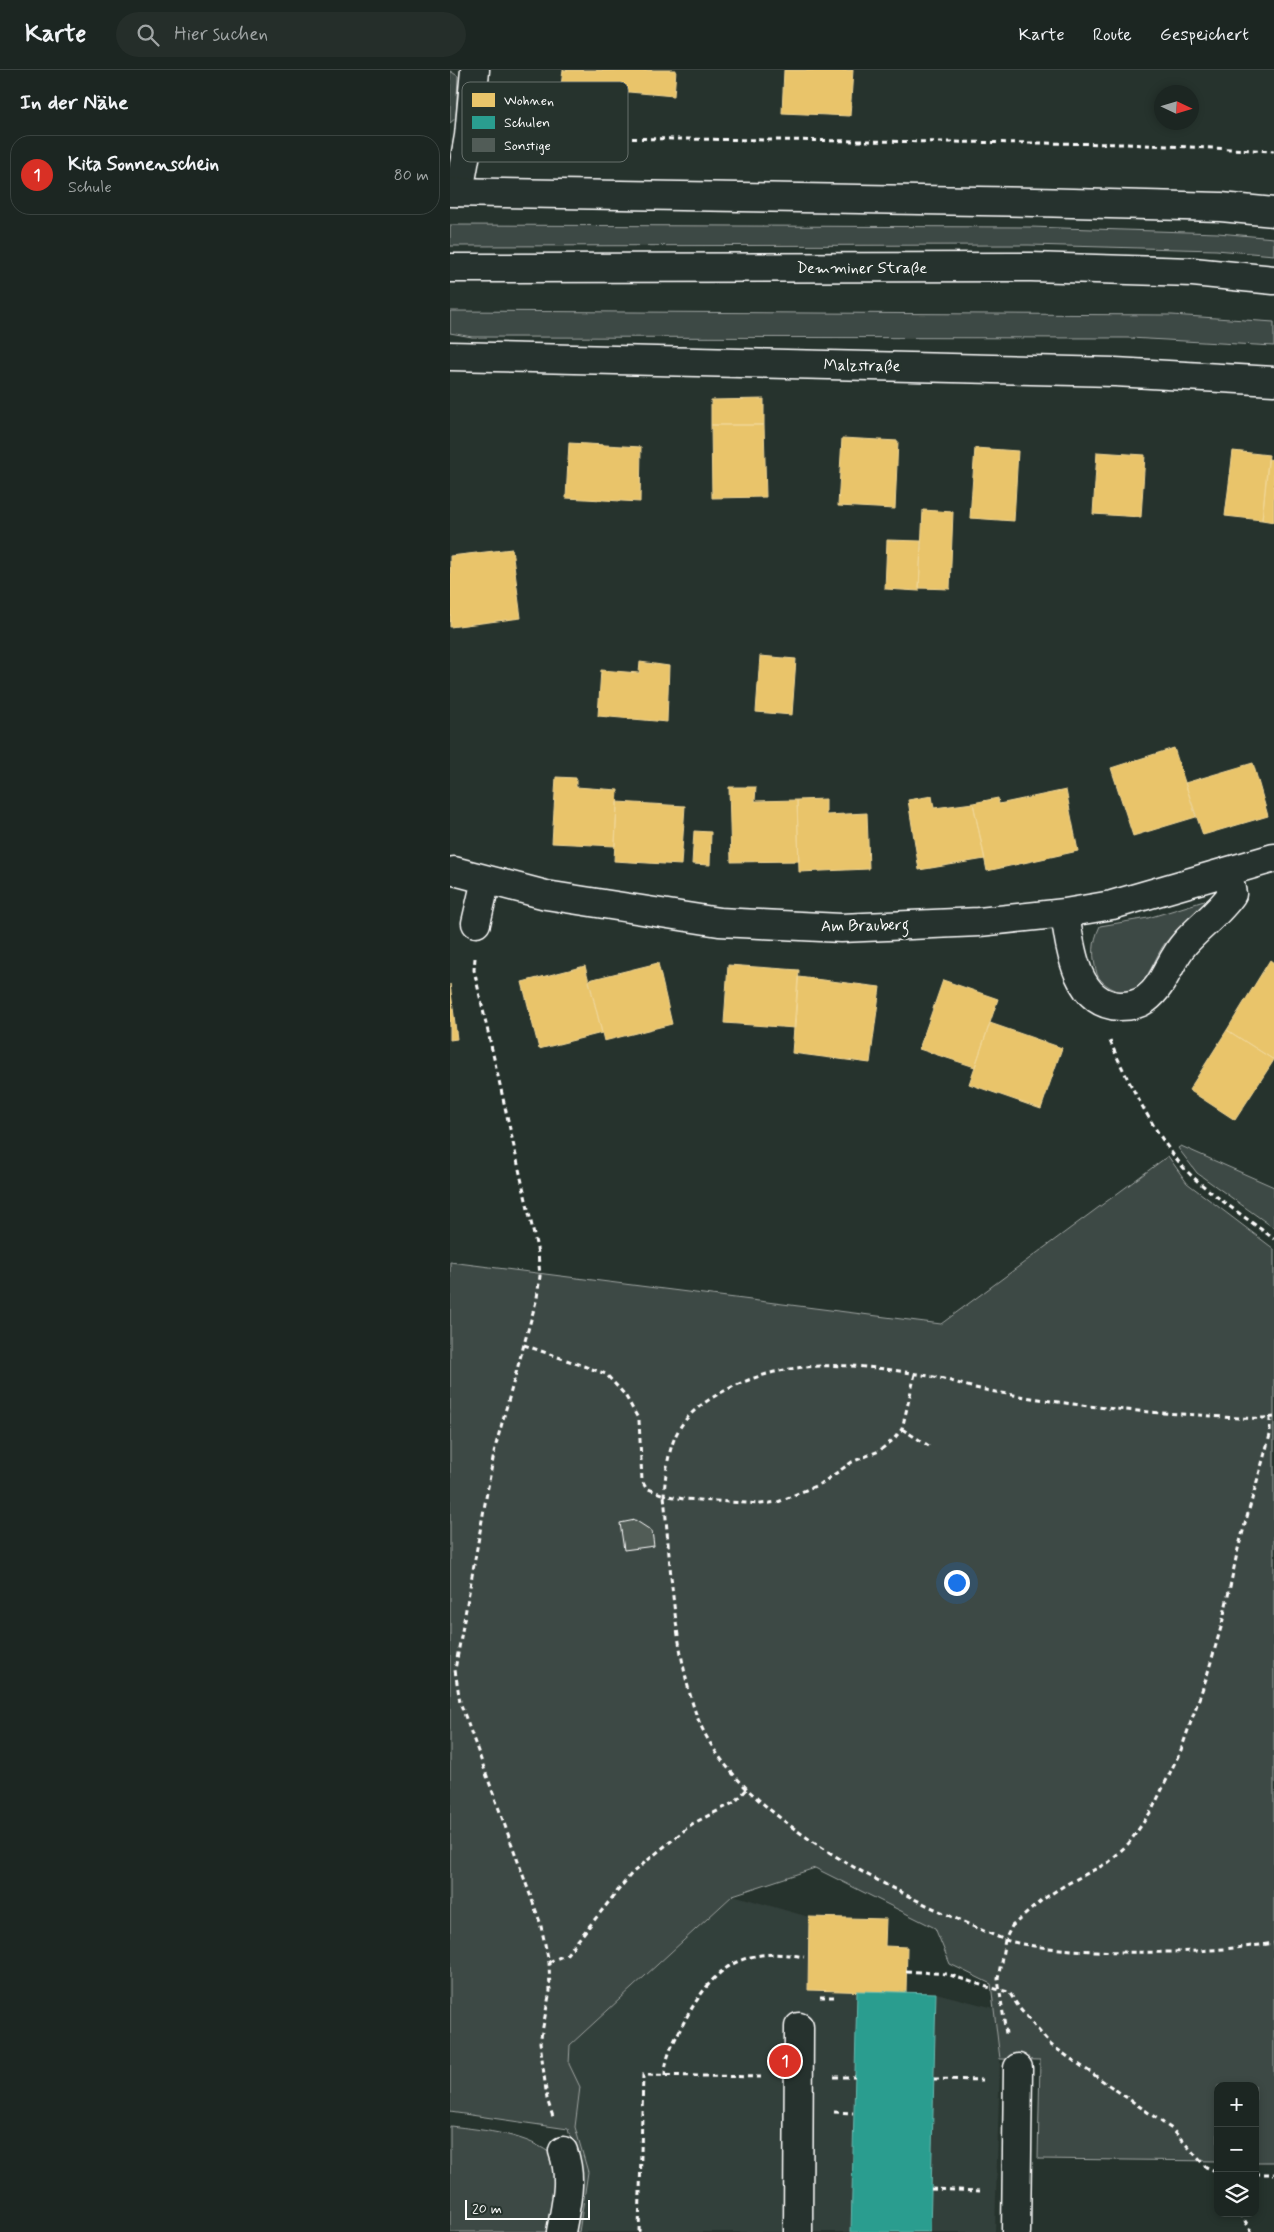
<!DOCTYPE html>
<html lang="de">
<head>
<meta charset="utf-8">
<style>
  :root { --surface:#1c2622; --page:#252e2a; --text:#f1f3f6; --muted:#a0a5a5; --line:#3a4340; --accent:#d93025 }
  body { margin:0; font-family:Mynerve,sans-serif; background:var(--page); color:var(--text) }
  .controls { position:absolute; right:15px; bottom:15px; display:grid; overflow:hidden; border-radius:10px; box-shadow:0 2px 8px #0003 }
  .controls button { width:45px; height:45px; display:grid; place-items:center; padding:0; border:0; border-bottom:1px solid var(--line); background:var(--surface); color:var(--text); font:25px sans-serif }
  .compass { position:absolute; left:704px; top:15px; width:45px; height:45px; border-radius:50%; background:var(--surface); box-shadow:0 2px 8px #0003; rotate:94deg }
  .scale { position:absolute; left:15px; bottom:12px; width:125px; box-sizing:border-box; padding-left:5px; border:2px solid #fff; border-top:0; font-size:14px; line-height:18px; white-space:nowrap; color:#fff; -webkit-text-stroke:4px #26332d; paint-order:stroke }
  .you { position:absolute; left:506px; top:1512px; width:18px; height:18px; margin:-12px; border:4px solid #fff; border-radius:50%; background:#1a73e8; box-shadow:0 0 0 8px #1a73e833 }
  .badge { display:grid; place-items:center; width:32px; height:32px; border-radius:50%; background:var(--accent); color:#fff; font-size:16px; font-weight:700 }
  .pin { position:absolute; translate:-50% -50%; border:2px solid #fff; box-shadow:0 1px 5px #0006 }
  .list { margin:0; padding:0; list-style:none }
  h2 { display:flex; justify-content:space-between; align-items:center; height:65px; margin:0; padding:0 20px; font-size:21px }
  h2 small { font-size:16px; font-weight:400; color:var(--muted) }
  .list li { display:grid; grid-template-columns:32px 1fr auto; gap:15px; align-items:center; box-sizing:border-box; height:80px; margin:0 10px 10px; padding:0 10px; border:1px solid var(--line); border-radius:20px }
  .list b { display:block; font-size:19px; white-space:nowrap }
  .list p { margin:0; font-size:16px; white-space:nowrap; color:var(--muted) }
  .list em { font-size:16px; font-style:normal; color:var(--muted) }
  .icon { flex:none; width:28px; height:28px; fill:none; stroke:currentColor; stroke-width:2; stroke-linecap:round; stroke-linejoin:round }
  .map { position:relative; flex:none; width:824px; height:2162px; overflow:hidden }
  header { display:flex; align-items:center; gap:30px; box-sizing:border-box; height:70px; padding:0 25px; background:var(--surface); border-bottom:1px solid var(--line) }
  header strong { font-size:24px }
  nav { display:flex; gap:28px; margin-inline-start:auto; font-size:18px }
  .search { width:350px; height:45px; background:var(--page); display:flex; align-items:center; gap:12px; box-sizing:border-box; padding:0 18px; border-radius:28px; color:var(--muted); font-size:19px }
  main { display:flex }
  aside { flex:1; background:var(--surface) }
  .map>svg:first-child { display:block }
  .built { fill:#333f3a }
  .green { fill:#3e4944; stroke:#9ea4a2 }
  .homes { fill:#e9c46a; stroke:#f0d697 }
  .schools { fill:#2a9d8f; stroke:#6abab1 }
  .building { fill:#515c57; stroke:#fff }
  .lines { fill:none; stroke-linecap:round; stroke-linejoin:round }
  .minor-casing { stroke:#fff; stroke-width:31 }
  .major-casing { stroke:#fff; stroke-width:31 }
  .path { stroke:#fff; stroke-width:3; stroke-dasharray:5 4; stroke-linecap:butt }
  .minor { stroke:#26332d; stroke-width:28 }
  .major { stroke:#26332d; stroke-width:28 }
  .labels { text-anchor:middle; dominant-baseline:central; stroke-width:5; stroke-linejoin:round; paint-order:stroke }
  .street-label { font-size:16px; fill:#fff; stroke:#26332d }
  .key { fill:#26332d; stroke:#67706c; stroke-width:1 }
  .key-label { font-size:14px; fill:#fff }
</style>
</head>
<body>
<header>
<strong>Karte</strong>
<div class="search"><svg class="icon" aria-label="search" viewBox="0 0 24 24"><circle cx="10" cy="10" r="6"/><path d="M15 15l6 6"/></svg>Hier suchen</div>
<nav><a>Karte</a><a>Route</a><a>Gespeichert</a></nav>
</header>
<main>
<aside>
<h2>In der Nähe<small></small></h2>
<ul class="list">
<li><span class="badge">1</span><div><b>Kita Sonnenschein</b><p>Schule</p></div><em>80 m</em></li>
</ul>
</aside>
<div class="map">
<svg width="824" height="2162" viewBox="0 0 824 2162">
  <rect width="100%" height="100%" fill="#26332d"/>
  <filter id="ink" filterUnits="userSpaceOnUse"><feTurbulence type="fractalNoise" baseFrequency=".02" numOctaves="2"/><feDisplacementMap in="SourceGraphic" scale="10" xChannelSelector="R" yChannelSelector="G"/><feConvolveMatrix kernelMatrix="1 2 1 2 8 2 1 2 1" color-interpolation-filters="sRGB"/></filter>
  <g filter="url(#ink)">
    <path class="built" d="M283,1825l76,22 -1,73 128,3 58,15 6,51 -5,173h-416l9,-60 -13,-45 5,-40 -11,-23 1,-19z"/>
    <path class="green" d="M0,1l8,5 -2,42 -6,5z
      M0,155l580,2 188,6 56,5v17l-58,-5 -187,-5 -579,1z
      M0,241l722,4 102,7v24l-144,-8 -658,-1 -22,-4z
      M764,828c-16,15 -34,28 -48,44 -14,17 -23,63 -53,47 -6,-3 -14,-9 -16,-15 -5,-18 -5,-31 3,-48l48,-8z
      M731,1076l93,41v41l-77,-55 -19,-25z
      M718,1086l19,27 87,66v913h-19v-76h-37v75l-180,-2 2,-99 -40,-1 -9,-75 -41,-20 -15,-36 -120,-60 -82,27 -163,150 -1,19 11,23 -5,40 13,45 -9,60h-7l6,-66 -10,-37 -118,-17v-850l491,62z
      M0,2056c34,4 79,8 105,31l-2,75h-103z"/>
    <path class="homes" d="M113,0h113l-2,26 -113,-10z
      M334,0h69l-3,46 -68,-3z
      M314,329v26h-53v-25z
      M261,355h53l2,72 -54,1z
      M392,368l56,3 -3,68 -57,-3z
      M119,373l72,4 -1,55 -74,-4z
      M525,378l43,3 -4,70 -44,-3z
      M783,381l36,4 -7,65 -37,-4z
      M647,382l48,3 -4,62 -48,-3z
      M818,389l6,1v62l-12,-2z
      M473,440l30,2 -3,77 -31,-1z
      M437,470l34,1 -2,50 -34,-2z
      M62,479l9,69 -71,9v-71z
      M310,586l36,3 -4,56 -36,-3z
      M190,592l29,4 -2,56 -69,-6 3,-46 38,3z
      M724,678l22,69 -63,19 -22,-68z
      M803,693l15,53 -65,19 -18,-52z
      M106,707l20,1v9l42,3 -3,56 -63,-3z
      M279,717h27l-1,14 42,-1 2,61 -68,1z
      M616,720l12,61 -91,20 -14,-68 25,-5 1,6z
      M482,726l2,12 39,-5 12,56 -66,11 -11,-70z
      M376,729v16l41,-2 2,56 -70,3 -2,-72z
      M167,732l68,4 -4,59 -67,-4z
      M244,761l17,1 -1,33 -18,-1z
      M820,890l4,3v97l-47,-30z
      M208,893l14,61 -68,17 -15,-61z
      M278,895l71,5 -4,58 -71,-5z
      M135,896l17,67 -63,16 -17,-67z
      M348,907l82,10 -10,76 -78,-10z
      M493,910l55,19 -23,68 -56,-18z
      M0,914l7,55 -7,1z
      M540,953l72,25 -21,61 -72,-25z
      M777,960l47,30 -39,60 -46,-30z
      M359,1847l77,2 -1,27 22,1 -1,46 -98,-3z"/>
    <path class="schools" d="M407,1921l79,2 -6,239h-79z"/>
    <path class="building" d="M185,1450l17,11 2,15 -30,4 -4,-27z"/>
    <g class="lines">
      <defs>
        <path id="minor" d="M9,122l10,-56 6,-66
          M0,286l665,16 159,9
          M4,801l92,24 173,27 122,6 138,-6 86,-9 47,-8 162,-47
          M615,843c5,34 11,92 55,93 9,0 18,-1 26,-7 19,-14 23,-38 39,-56 15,-17 34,-30 47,-49l-4,-21
          M26,853l10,-43
          M111,2162c5,-29 12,-52 2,-81
          M348,2162l1,-205
          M566,2162l2,-164"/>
        <path id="major" d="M0,122l585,10 186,5 53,5
          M0,198l581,-1 162,5 81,8"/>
      </defs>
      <use href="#minor" class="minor-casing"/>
      <use href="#major" class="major-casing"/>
      <path class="path" d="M56,67l620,7 148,7
        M25,888l-1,12 64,283 2,23 -3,22 -42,150 -40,222 5,32 80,220 9,40 1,29 -10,51 7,57 6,18
        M660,971c16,38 54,111 84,137 25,22 54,41 80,61
        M74,1275l82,29 19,21 14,25 3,61 4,7 18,7c6,67 10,150 30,213 35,111 212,190 311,232l-7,39 8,55
        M465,1304l-13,55 -9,11 -14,11 -27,11 -30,21 -44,19 -17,2 -77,-5 -20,-4c4,-57 13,-81 66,-107 65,-32 135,-24 204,-11 17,3 33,10 51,13 70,13 142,22 214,25 24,2 51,5 75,2
        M820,1347v18l-32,114 -16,75 -16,55 -25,71 -29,60 -23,33 -20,19 -44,23 -23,15 -30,26 -7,14c30,8 60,10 91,11 60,3 118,1 178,-8
        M452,1359l27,17
        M99,1892l18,-8 65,-81 60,-49 43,-22 12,-13
        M456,1901l41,3 40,13 22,5 11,17 31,36 121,84 34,38 12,5
        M370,1927h17
        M215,2006c0,-21 10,-36 19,-54 29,-54 56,-76 120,-65
        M384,2007h21
        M484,2009l49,1
        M384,2042l19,1
        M805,2104h19
        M481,2119l49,2
        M790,2143l12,19
        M189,2162l4,-157 120,2"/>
      <use href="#minor" class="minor"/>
      <use href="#major" class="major"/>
    </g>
  </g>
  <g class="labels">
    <g class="street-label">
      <text x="412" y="198">Demminer Straße</text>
      <text transform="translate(412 296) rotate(1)">Malzstraße</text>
      <text transform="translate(415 856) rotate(-1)">Am Brauberg</text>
    </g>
  </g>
  <rect x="12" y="12" width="166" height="80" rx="8" class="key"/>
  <rect x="22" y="23" width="23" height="14" fill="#e9c46a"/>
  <rect x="22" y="46" width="23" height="13" fill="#2a9d8f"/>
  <rect x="22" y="68" width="23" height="14" fill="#515c57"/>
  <g class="key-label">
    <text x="54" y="35">Wohnen</text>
    <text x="54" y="57">Schulen</text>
    <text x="54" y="80">Sonstige</text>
  </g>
</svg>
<div class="controls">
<button>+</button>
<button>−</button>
<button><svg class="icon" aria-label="layers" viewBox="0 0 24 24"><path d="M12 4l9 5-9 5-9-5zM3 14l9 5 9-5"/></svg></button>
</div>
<svg class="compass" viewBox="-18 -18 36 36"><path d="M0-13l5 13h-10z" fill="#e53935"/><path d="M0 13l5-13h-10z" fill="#a0a5a5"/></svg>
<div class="scale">20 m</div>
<div class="you"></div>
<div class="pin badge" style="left:335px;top:1991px">1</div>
</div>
</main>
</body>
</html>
